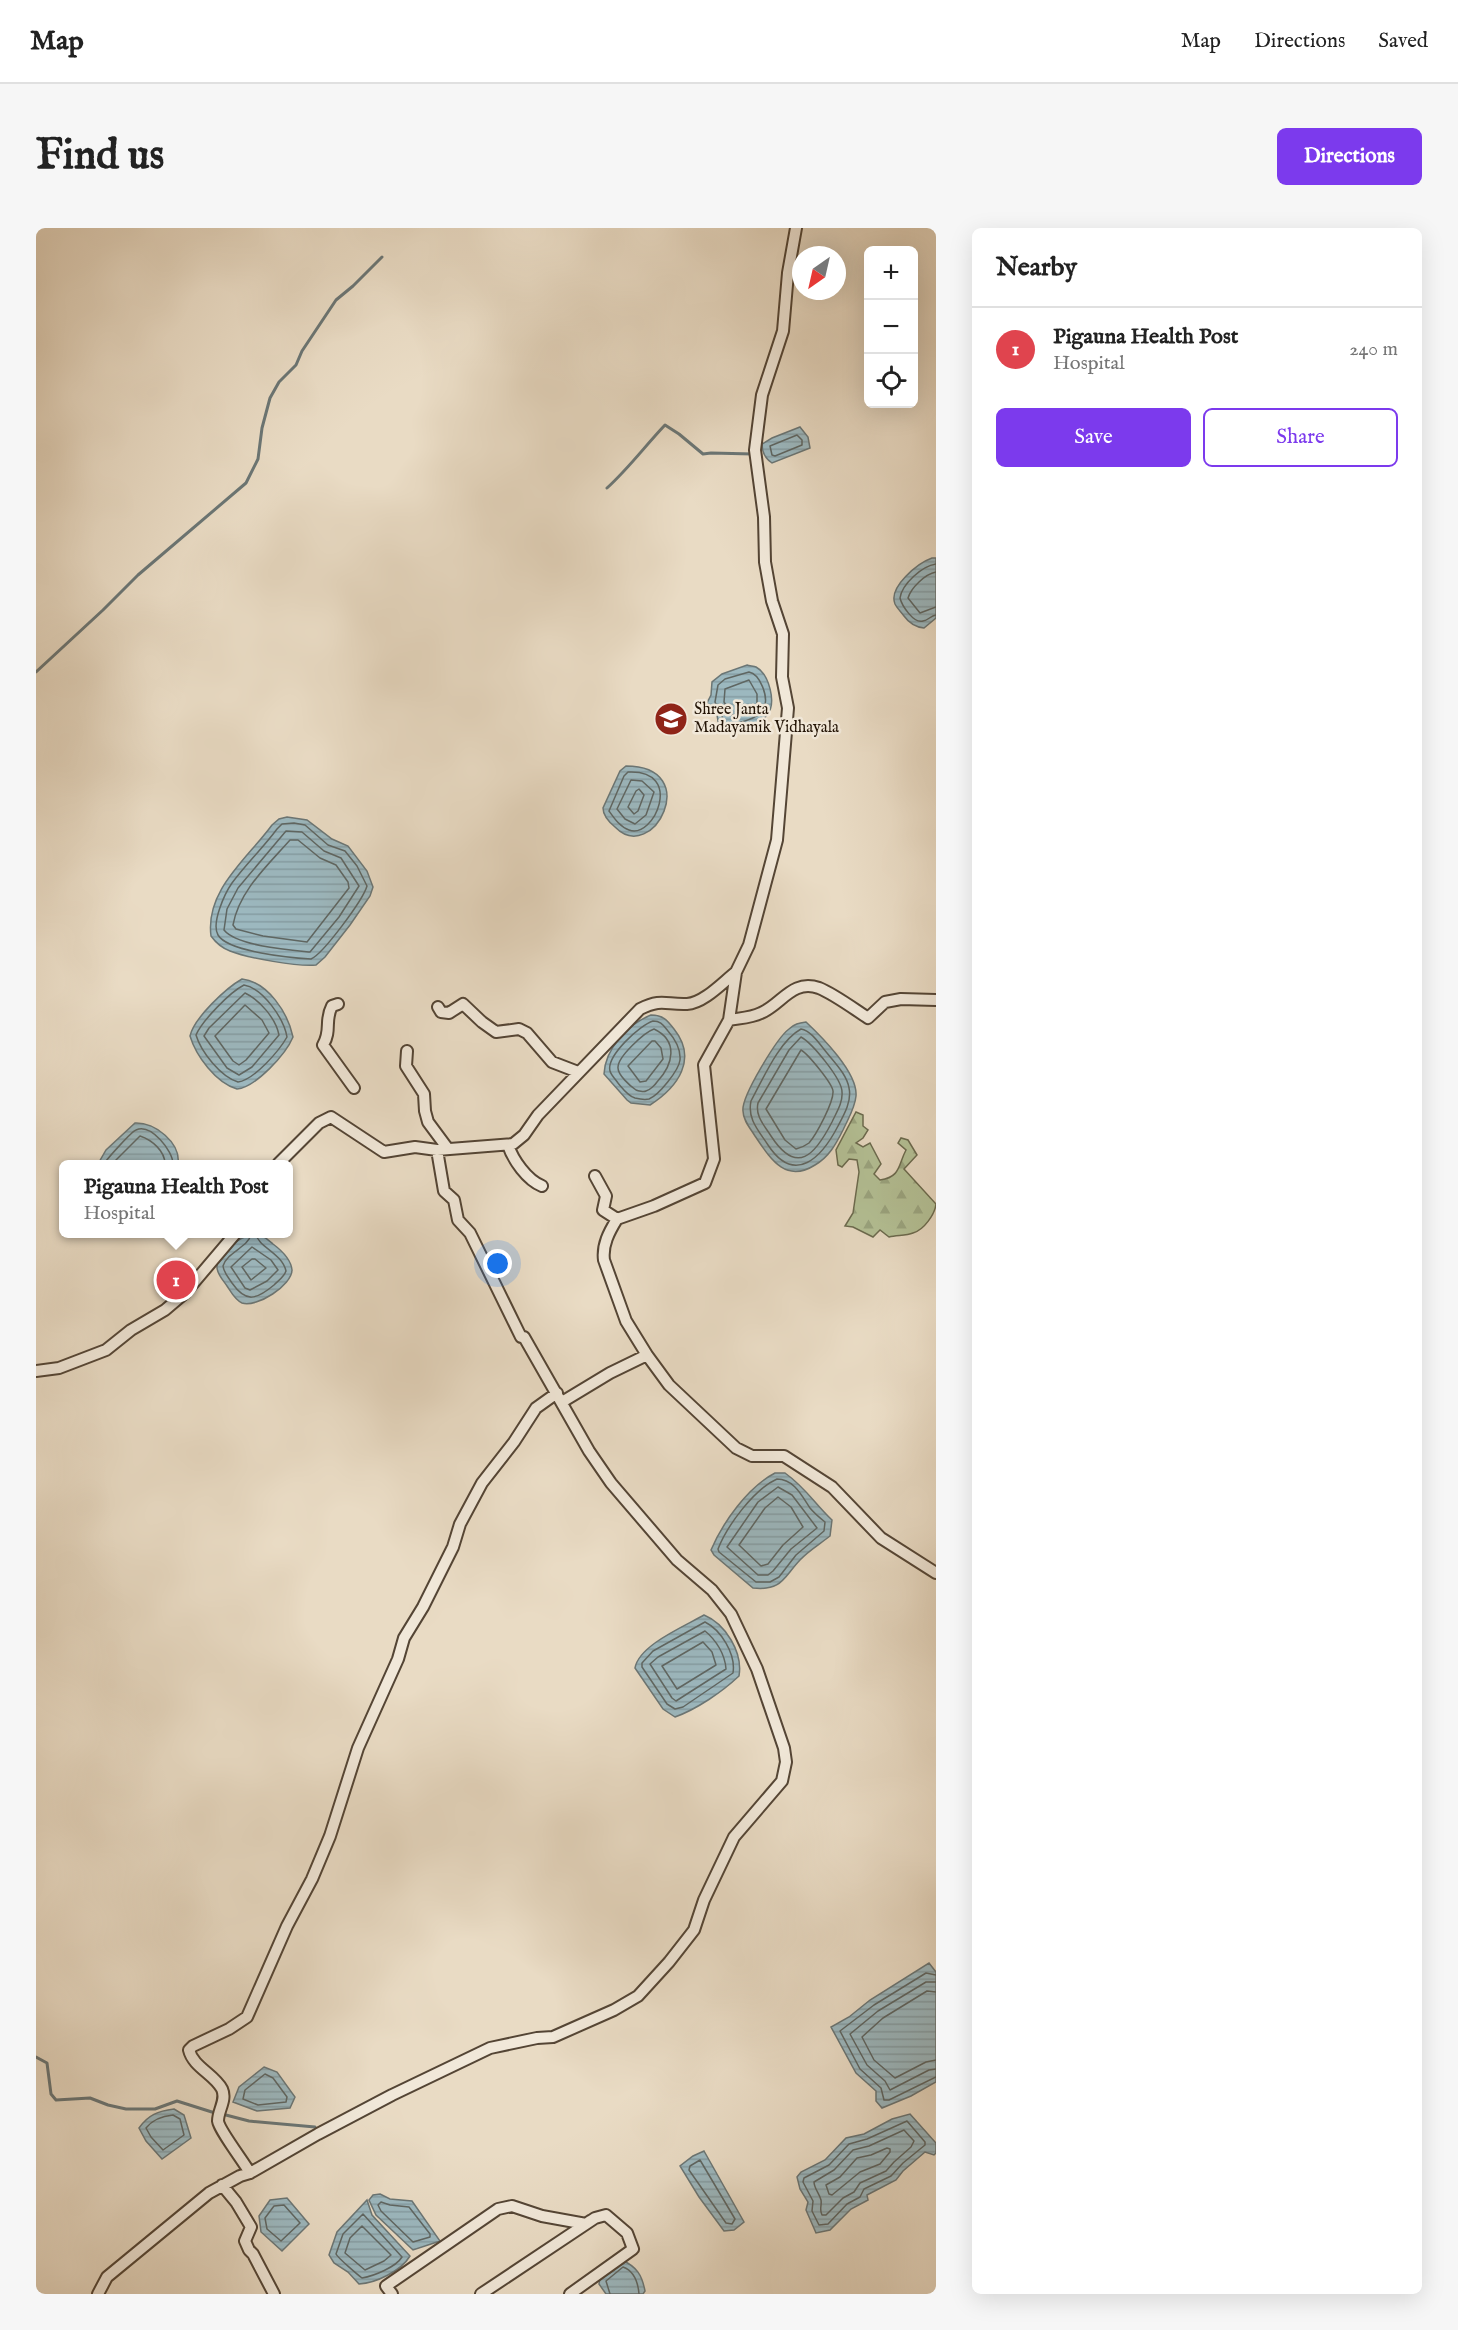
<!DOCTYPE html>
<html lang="en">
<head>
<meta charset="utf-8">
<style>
  :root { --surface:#fff; --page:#f6f6f6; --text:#222; --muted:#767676; --line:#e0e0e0; --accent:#7c3aed }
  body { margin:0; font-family:"IM FELL English",serif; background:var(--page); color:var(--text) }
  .controls { position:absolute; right:18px; top:18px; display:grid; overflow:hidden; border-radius:9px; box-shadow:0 6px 24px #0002 }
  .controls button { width:54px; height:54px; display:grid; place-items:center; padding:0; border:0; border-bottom:2px solid var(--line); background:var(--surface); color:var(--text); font:30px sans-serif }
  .compass { position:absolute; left:756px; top:18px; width:54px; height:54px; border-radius:50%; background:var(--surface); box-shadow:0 6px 24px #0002; rotate:214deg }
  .you { position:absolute; left:462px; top:1036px; width:21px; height:21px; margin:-15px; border:4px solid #fff; border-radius:50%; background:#1a73e8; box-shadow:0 0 0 9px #1a73e833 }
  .badge { display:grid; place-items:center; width:39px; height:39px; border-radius:50%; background:var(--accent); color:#fff; font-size:20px; font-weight:700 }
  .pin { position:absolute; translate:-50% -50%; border:3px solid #fff; box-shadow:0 2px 6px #0006 }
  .popup { position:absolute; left:23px; top:932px; width:234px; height:78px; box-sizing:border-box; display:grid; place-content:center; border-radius:9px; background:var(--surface); filter:drop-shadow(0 2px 4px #0005); font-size:20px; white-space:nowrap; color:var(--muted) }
  .popup b { font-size:22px; color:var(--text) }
  .popup::after { content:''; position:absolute; left:50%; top:100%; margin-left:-12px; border:12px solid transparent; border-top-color:var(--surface) }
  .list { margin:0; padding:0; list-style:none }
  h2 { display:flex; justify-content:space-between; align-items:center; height:78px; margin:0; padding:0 24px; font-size:26px }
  h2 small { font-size:20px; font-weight:400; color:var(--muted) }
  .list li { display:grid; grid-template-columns:39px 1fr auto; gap:18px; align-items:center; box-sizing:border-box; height:84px; padding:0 24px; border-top:2px solid var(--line) }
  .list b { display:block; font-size:22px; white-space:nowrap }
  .list p { margin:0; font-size:20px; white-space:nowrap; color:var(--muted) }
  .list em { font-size:20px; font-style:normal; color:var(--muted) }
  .actions { display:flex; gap:12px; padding:18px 24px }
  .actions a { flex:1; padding:14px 0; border:2px solid var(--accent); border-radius:9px; text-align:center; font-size:21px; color:var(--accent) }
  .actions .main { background:var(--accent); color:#fff }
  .icon { flex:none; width:33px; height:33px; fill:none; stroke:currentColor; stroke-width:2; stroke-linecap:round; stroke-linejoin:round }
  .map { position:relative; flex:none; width:900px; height:2066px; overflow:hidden; border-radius:9px }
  header { display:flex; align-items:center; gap:36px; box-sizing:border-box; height:84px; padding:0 30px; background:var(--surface); border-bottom:2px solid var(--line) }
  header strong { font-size:28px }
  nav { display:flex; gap:33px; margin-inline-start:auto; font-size:21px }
  .intro { display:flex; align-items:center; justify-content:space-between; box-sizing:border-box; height:144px; padding:0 36px }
  h1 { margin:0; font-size:42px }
  .button { padding:15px 27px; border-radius:9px; background:var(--accent); color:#fff; font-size:21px; font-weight:700 }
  main { display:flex; gap:36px; padding:0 36px }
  aside { flex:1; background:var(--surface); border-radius:9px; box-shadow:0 6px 24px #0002 }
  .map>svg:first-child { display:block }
  .forest { fill:url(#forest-firs); stroke:#6b6a4e; stroke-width:1.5 }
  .water { fill:url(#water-rules); stroke:#6b7675; stroke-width:1.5 }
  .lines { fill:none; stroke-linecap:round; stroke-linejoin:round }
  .shore { stroke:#5f6662; stroke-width:1.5 }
  .stream { stroke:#6b7675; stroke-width:3 }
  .minor-casing { stroke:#544535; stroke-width:14 }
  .minor { stroke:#f1e8d9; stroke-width:10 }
  .labels { text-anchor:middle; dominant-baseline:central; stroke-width:5; stroke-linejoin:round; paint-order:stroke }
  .poi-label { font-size:16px; fill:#221305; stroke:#f1e8d9; text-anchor:start }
</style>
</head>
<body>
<header>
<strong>Map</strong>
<nav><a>Map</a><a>Directions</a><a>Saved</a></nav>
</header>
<div class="intro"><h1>Find us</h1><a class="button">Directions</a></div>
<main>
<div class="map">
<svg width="900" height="2066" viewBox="0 0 900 2066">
  <defs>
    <pattern id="forest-firs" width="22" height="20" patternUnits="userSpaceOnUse" patternTransform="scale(1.5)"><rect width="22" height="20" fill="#b4c196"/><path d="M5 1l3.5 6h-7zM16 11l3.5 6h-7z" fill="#9aa580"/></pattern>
    <pattern id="water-rules" width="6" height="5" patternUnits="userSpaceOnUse" patternTransform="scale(1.5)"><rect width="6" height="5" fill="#9cb8bf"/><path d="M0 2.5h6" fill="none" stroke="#869da3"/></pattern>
  </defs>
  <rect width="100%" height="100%" fill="#e9dbc4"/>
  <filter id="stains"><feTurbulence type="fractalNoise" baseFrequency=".00333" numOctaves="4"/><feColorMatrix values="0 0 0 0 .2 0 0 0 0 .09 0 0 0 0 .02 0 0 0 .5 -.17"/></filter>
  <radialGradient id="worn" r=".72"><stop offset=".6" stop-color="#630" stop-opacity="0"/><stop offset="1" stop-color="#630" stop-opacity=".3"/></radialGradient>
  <path class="forest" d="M820,884l7,3v11l5,4 -5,8 -7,5 7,4 7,-4 11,21 -7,10 6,6c21,-3 18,-15 26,-30l-8,-7 3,-5 7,2 9,15 -13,14 32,35c-1,10 -12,26 -23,29 -7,3 -16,2 -24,4l-9,-7 -7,7 -20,-10 -8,-1 8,-13 6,-41 -2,-12 -8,-1 -7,8 -4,-2 -2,-15z"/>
  <path class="water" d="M764,199l8,10 2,11 -38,15c-6,-4 -10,-11 -10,-19l10,-6z
    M896,330h4v60l-12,10c-9,-1 -15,-5 -20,-12 -3,-4 -7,-8 -9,-12 -7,-17 23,-41 37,-46z
    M711,437c2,1 7,1 9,2 13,7 21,36 11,48 -6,8 -16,10 -25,12 -10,3 -14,4 -23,0l-2,-12 -10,-12 4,-8 1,-13 10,-8z
    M590,538c78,0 27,100 -11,61 -6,-5 -12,-11 -12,-19l17,-37z
    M251,589l20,3 25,19 16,7 19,25 6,16 -3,9 -20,29 -25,32 -9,8c-17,2 -69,-7 -86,-14 -8,-3 -14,-8 -19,-15 -6,-46 37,-78 61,-111l7,-6z
    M206,751c26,3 46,34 51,58 -7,17 -37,50 -56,52 -21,-6 -41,-33 -47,-53 4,-18 36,-48 52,-57z
    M615,787c12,0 16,5 23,14 24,30 4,58 -24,76l-19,-2 -4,-3 -23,-26c1,-25 24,-50 47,-59z
    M770,794c16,15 52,51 50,74 -1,12 -8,23 -13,34 -7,14 -14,27 -28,35 -30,19 -45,-7 -60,-29 -5,-8 -12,-16 -12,-25 -2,-14 34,-73 46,-82 5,-5 10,-6 17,-7z
    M99,895c20,-1 46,20 43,41h-80l8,-14z
    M217,1006c9,0 14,5 20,10 8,6 18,15 19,26 0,15 -35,38 -50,33 -7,-3 -11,-11 -15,-17 -4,-6 -11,-13 -10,-20 0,-15 24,-29 36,-32z
    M739,1245h10c21,15 29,30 47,47l-2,16c-10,8 -22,15 -30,24 -17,18 -18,31 -47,28l-39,-33 -3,-5c12,-28 37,-63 64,-77z
    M668,1387c22,9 39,38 35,61 -17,16 -42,33 -64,41l-12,-8 -28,-41c4,-23 50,-42 69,-53z
    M893,1735l7,9v110l-25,14 -29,12 -6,-7v-10l-20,-18 -25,-46 18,-10 21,-17z
    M228,1839l13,5 18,25 -5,11 -33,3 -24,-9 6,-15z
    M138,1881l10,6 7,23 -29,21 -16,-18 -7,-13c9,-13 19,-17 35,-19z
    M874,1886l26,29v10l-2,2 -9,-3 -22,19 -7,9 -29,15 1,5 -17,9 -21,21 -14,3 -10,-23 2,-8 -8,-13 -3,-12 4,-5 24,-12 21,-22 18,-4 28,-15z
    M668,1923l40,71 -10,8 -10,1 -25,-34 -19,-31 13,-10z
    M344,1966l10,5 22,2 28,40 -27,9 -37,-35 -7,-15 4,-5z
    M251,1970l22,26 -27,27 -21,-19 -2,-16 11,-16z
    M331,1972l5,15 38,41c-9,15 -34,27 -51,28l-11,-12 -14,-9 -5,-8 8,-23z
    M586,2032c15,7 20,15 23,31l-2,3h-37l-7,-10 1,-6z"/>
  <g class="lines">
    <path class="shore" d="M761,207l5,5v5l-27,11 -3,-1 -2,-9z
      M900,336c-14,2 -34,20 -36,34 2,8 14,26 23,23 6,-1 7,-5 13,-6
      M900,344c-11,2 -25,16 -28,26l12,15 16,-6
      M713,444c11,2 20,25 15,36 -5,11 -28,17 -39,15l-10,-21 3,-17 7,-6z
      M713,452l8,14v12l-6,5 -19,4 -8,-13 1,-13z
      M592,544c57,-3 26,68 1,58 -9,-3 -15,-12 -20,-19l15,-35z
      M595,552l11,1 12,11 -8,23 -11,9 -10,-5 -8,-10z
      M603,561l5,6 -6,16 -4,3 -6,-7 8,-16z
      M258,595l11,2 23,20 17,6 12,15 10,20c-4,14 -44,68 -56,73 -19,-1 -83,-7 -93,-24 -7,-12 7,-42 14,-52 14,-19 31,-35 45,-54l5,-5z
      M250,603l16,1 22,19 17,7 18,28 -20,31 -29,35c-21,-2 -73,-6 -86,-22l3,-21 11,-21z
      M254,612h8l22,18 16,7 12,17 1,6 -42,54 -44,-6 -27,-7 -3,-4c6,-34 35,-60 57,-85z
      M208,757c19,3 40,34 43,52 -8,14 -33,43 -49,45 -17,-5 -37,-30 -42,-47 6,-14 34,-43 48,-50z
      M209,765c15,7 31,26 34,42l-27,32 -13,8 -12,-7 -23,-32 5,-8z
      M209,777l17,15 7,13 -23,27 -7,5 -6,-4 -18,-25z
      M617,793c8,0 10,4 15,10 7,8 13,17 12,29 -1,10 -21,35 -31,39 -4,1 -10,0 -14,-1 -7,-2 -12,-9 -17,-15 -2,-3 -7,-8 -8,-12 -4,-15 30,-46 43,-50z
      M618,801c25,12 19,36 3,53 -2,3 -7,8 -11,9 -2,1 -8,0 -10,-1 -6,-4 -18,-15 -18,-22 -1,-11 27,-36 36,-39z
      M765,801c11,2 19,16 26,24 8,10 20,22 22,35 3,13 -5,27 -11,38 -16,31 -43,60 -70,19 -9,-14 -21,-26 -17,-44 12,-22 28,-60 50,-72z
      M765,809c11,6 41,42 41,55 1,11 -6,21 -10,30 -17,33 -35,54 -61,14 -7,-11 -16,-20 -13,-33l31,-53z
      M616,813h3l6,7 2,11 -17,22 -6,1 -12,-16z
      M765,822c7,4 31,33 32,41 1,11 -17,44 -24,52 -4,3 -9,5 -13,6l-11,-9 -19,-31z
      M68,936c2,-4 28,-33 32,-34 15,-7 37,21 37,34
      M76,936l28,-28c12,4 25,15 25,28
      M215,1006c-2,13 -24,18 -28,32 1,7 5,11 9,17 14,20 24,17 42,2 5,-5 10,-8 12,-14 -4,-18 -28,-24 -30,-37
      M216,1019l19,13 7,10 -11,11 -17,9 -5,-2 -14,-21z
      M216,1031h3l11,9 -15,12 -9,-13z
      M741,1251c17,0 25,17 33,29 4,5 10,10 15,14l-1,9 -28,24 -17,22 -9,5h-14l-37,-30 -1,-3c9,-23 36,-60 59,-70z
      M742,1259l14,8 25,33 -26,21 -18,22 -5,4h-10l-31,-28 31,-45z
      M742,1269l13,10 12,20 -20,18 -15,19 -7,2 -22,-21 26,-37z
      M669,1394c16,8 31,32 28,51l-50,34 -8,2 -8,-5 -25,-37v-4l11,-12z
      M669,1403c11,9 20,23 21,38l-50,32 -4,-3 -22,-34 8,-7z
      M667,1414l9,10 4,13 -39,24 -15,-23z
      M900,1747l-10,-2 -52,32 -34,26 20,38 21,19 3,12h5l47,-23
      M900,1754h-10l-48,29 -28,23 17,31 18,16 5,9 39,-20 7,-1
      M900,1764l-9,-1 -44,27 -21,19 12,23 21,18 31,-16 10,-2
      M229,1846l8,4 14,19 -1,5 -28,3 -15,-6 2,-9z
      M137,1887l7,4 4,16 -21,15 -12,-13 -5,-9c7,-9 16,-12 27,-13z
      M871,1893l18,21v3l-22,18 -12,13 -27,13 -4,8 -13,7 -19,20 -9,1 -7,-14 1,-10 -10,-19 1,-4 25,-13 20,-21 18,-5z
      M868,1902l10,11 -3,6 -17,15 -8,9 -26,12 -6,9 -11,6 -17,17h-4c-3,-6 0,-9 -1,-15 -2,-7 -7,-12 -7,-18l20,-12 19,-20 16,-4z
      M851,1920l3,1v3l-10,12 -20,8 -28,23 -3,-1 -3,-9 14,-8 17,-19 14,-3z
      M664,1932l35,59 -3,5 -6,-1 -37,-53 1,-4z
      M345,1974l9,3 19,2 21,27v3l-17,5 -32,-31 -3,-6z
      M248,1977l16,18 -19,18 -14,-12 -2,-11 9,-12z
      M327,1986l39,43c-6,10 -28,19 -40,21 -4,-3 -24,-20 -26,-24l7,-20z
      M326,1998l29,29 -7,6 -19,9 -20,-17 5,-15z
      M574,2066l-4,-13 17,-14c11,4 15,15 16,27"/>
    <path class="stream" d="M571,260c22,-20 38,-42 58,-63l14,9 24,20 8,-1 42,1
      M0,444l67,-62 35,-35 108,-92 12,-24 4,-31 8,-30 9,-16 17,-17 6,-14 34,-51 17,-14 29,-29
      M0,1829l11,6 4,31 5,6 34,-2 18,7 18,4h29l22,-8 38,12
      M186,1886l27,7 66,6"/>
    <defs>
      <path id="minor" d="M302,776l-6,2c-8,15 0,24 -9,39l31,43
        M402,779l3,5 8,1 14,-9 19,18 14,10 23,-3 8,4 25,29 26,10
        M693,792c11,-2 22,-2 32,-7 21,-9 31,-34 58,-25 15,6 35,21 49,30l17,-16 16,-3 35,1
        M371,823l-1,15 18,28 1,17 3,11 20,27
        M472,917c5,15 19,35 34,41
        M242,936l41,-41 12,-6 53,35 31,-5 22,3 76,-6 11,-9 14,-20 102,-106c22,-11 26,-4 47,-5 17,-1 36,-22 49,-32
        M559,948l11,20 -3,14 14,9
        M611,1127l-21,-34 -22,-61c-2,-15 5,-28 13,-41l37,-13 51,-23 9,-24 -10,-94 25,-45 7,-48 13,-27 28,-105 11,-132 -6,-31 1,-43 -11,-33 -7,-39 -1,-45 -9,-67 7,-55 21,-64 5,-58 8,-45
        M0,1143l23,-3 47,-18 25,-20 34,-20 20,-17 50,-59
        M526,1174l48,-29 37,-18 22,30 67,63 16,8h32l48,31 49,51 55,35
        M214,1945c-6,-11 -31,-43 -32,-52 0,-11 9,-21 4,-32 -8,-15 -29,-22 -33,-39l4,-4 36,-17 18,-12 40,-91 25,-47 18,-43 28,-88 40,-89 6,-21 19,-31 30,-60 7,-23 22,-41 32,-41 22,-34 21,-15
        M186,1957l14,17 15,25 -6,14 4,9 4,4 21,40
        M62,2066l9,-17 102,-84 31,-17 10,-3 68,-39 74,-39 98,-47 47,-10 16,-1 61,-27 24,-14 31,-34 25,-32 10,-30 30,-63 48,-56 4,-19 -2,-14 -27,-79 -26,-55 -19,-24 -35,-30 -66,-77 -22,-32 -65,-114h-3l-51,-104 -12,-13 -4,-20 -10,-9 -7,-41
        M356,2066l-6,-8 112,-77 14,-3 30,10 44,8 4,-3
        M445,2066l114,-76 11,-3 21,18 6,16 -63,45"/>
    </defs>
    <use href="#minor" class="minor-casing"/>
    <use href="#minor" class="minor"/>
  </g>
  <defs>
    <symbol id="school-disc" viewBox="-11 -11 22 22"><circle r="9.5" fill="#8f2418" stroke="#f1e8d9"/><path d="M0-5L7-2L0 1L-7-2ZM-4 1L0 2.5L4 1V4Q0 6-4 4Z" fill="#fff"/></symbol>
  </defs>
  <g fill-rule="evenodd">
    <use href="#school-disc" x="616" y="472" width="38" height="38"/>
  </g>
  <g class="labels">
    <g class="poi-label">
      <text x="658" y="482">Shree Janta<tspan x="658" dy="18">Madayamik Vidhayala</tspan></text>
    </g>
  </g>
  <rect width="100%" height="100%" filter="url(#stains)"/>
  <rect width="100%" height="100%" fill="url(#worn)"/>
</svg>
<div class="controls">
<button>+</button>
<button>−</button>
<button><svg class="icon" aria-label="locate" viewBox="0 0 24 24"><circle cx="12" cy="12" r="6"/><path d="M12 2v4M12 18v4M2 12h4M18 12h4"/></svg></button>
</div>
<svg class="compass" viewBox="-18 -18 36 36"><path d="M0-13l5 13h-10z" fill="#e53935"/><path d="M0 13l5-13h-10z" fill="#767676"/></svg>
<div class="you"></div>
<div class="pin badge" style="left:140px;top:1052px;background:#e0444e">1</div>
<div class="popup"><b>Pigauna Health Post</b>Hospital</div>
</div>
<aside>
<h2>Nearby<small></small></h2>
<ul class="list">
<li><span class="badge" style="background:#e0444e">1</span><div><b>Pigauna Health Post</b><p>Hospital</p></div><em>240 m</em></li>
</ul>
<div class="actions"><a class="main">Save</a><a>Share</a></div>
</aside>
</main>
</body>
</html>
